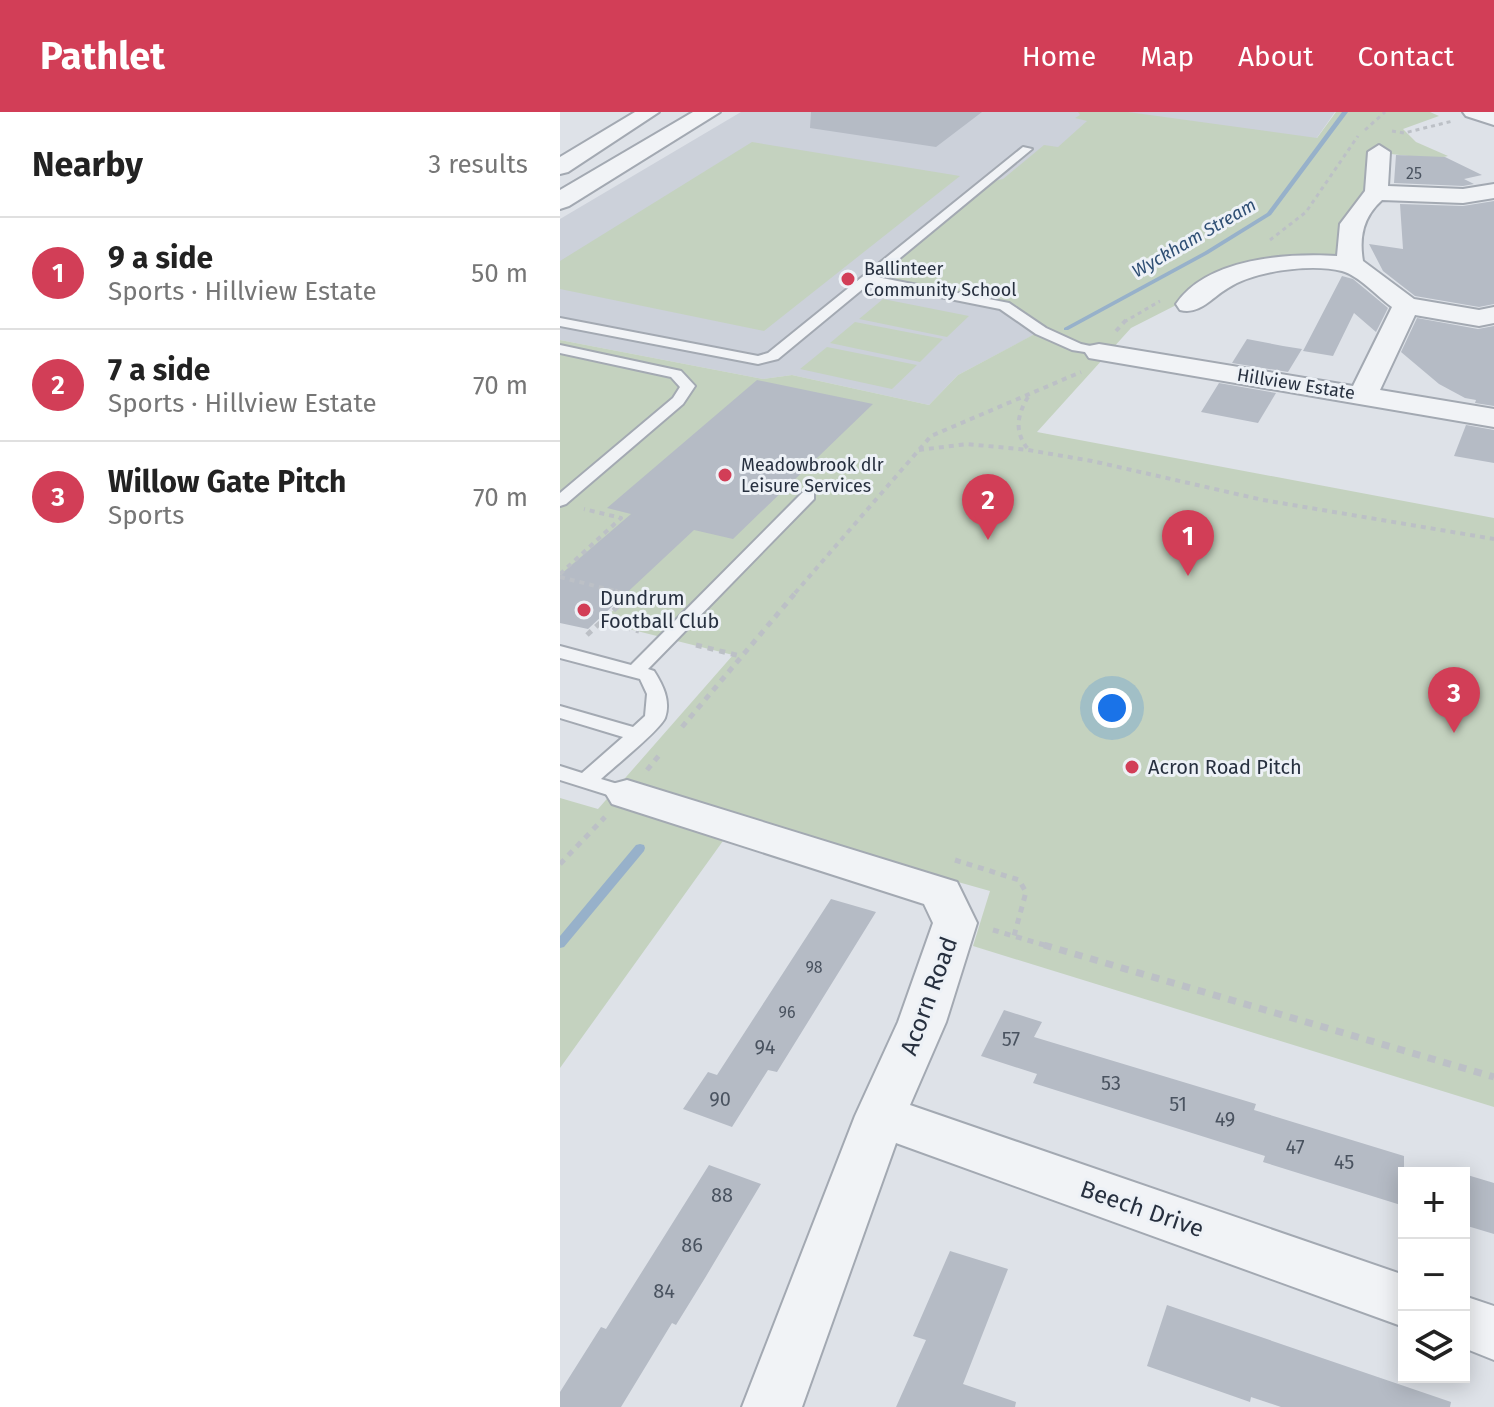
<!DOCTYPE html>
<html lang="en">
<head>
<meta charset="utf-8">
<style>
  :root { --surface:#fff; --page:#f2f2f2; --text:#222; --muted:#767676; --line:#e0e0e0; --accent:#d23e57 }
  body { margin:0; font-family:"Fira Sans",sans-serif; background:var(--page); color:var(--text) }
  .controls { position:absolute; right:24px; bottom:24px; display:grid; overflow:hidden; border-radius:0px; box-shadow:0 4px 20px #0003 }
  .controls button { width:72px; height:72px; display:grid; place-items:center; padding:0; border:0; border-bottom:2px solid var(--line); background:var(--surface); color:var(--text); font:40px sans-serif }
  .you { position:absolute; left:552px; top:596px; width:28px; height:28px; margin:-20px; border:6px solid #fff; border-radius:50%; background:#1a73e8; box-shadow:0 0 0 12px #1a73e833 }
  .badge { display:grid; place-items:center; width:52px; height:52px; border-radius:50%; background:var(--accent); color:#fff; font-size:26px; font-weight:700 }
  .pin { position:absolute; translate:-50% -66px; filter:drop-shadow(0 2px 4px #0008) }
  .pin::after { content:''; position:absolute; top:42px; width:28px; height:24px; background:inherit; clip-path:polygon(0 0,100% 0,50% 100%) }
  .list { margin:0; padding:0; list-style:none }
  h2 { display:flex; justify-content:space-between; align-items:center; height:104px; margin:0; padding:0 32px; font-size:34px }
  h2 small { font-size:26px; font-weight:400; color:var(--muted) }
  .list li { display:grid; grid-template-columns:52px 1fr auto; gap:24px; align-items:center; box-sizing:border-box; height:112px; padding:0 32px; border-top:2px solid var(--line) }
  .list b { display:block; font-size:30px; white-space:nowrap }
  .list p { margin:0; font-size:26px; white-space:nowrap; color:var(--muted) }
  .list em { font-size:26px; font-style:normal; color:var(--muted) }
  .icon { flex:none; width:44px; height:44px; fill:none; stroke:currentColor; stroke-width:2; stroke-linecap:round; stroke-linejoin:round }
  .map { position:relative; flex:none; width:934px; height:1295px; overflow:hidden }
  header { display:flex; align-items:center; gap:48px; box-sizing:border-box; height:112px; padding:0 40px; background:var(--accent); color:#fff }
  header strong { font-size:38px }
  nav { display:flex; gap:44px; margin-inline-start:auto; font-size:28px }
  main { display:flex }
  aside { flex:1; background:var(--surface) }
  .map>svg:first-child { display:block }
  .built { fill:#ccd1da }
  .green { fill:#c4d2bf }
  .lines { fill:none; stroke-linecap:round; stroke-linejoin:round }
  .stream { fill:#97b1ca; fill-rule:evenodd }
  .building { fill:#b5bbc5 }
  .service-casing { stroke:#a3a9b2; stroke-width:4 }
  .minor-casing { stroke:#a3a9b2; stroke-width:4 }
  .tertiary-casing { stroke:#a3a9b2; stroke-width:4 }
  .path-far3 { stroke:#bcc0c6; stroke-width:3; stroke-dasharray:4 4; stroke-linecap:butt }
  .path-far2 { stroke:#bcc0c6; stroke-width:4; stroke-dasharray:5 5; stroke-linecap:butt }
  .path-far1 { stroke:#bcc0c6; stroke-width:5; stroke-dasharray:6 6; stroke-linecap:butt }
  .path { stroke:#bcc0c6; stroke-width:7; stroke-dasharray:8 8; stroke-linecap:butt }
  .service { fill:#f1f3f6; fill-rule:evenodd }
  .minor { fill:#f1f3f6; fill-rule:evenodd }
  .tertiary { fill:#f1f3f6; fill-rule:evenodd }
  .poi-dot { fill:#d23e57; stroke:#edf1f6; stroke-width:3 }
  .labels { text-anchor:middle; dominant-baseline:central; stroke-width:6; stroke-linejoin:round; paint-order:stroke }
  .number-label { font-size:16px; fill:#4a5360 }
  .far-water-label { font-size:18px; font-style:italic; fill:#2f4f74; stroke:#edf1f6 }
  .far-poi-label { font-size:18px; fill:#27303f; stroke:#edf1f6; text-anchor:start }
  .far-street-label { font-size:18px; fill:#27303f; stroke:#edf1f6 }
  .poi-label { font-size:20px; fill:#27303f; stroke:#edf1f6; text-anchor:start }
  .near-number-label { font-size:20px; fill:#4a5360 }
  .near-street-label { font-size:24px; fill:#27303f; stroke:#edf1f6 }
</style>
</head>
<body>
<header>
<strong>Pathlet</strong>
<nav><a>Home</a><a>Map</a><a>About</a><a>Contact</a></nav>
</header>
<main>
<aside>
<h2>Nearby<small>3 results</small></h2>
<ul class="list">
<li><span class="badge">1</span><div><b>9 a side</b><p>Sports · Hillview Estate</p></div><em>50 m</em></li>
<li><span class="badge">2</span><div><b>7 a side</b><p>Sports · Hillview Estate</p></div><em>70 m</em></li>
<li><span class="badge">3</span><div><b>Willow Gate Pitch</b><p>Sports</p></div><em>70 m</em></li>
</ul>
</aside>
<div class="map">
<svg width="934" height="1295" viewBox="0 0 934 1295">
  <rect width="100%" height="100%" fill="#dee2e8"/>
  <path class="built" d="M181,0h594l-57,81 -237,138 -83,44 -29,30 -137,-30 -29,4 -203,-39v-121z"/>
  <path class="green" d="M518,0h50l189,26 19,-26h94l9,4 -36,13 13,13 32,14 -14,3 -51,-6 -36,109 -94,4 -122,62 -94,104 457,86v589l-521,-161 17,-55 -252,-71 -178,248v-270l38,11 135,-154 -132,-33 28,-27 -69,-18v-237l203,39 29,-4 137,30 29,-30 86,-46 -22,-19 -26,-12 -97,-18 -11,-4 -1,-6 107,-89 9,-2 41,-34 14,2 29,-26 -12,-3 5,-3z
    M192,30l208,34 -196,155 -204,-42v-28z
    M323,187l86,17 -22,21 -88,-18z
    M295,210l88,17 -23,23 -90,-19z
    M267,235l90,18 -25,24 -92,-20z"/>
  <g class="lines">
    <path class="stream" d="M782,0h6l-77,103 -63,39 -140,76h-4v-2l140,-76 63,-39z
      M80,732l4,1 1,3 -1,3 -80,96 -4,1v-12l76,-91z"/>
  </g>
  <path class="building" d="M251,0h171l-46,35 -126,-19z
    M836,43l49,2 37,18 -18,4 10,5 -11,2 -69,-3z
    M934,89v103l-15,3 -64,-11 -32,-25 -14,-27 34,5 -3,-45 63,2z
    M782,164l11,3 35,29 -12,24 -22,-19 -21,43 -30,-5z
    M857,206l61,11 16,-3v80l-19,-3 1,-3 -11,-2 -26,-14 -38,-32z
    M687,227l36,7 19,3 -14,23 -56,-9z
    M197,268l116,24 -140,135 -39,-9 -106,99 -28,-6v-48l71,-61 -24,-6z
    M659,271l57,10 -18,30 -57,-11z
    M906,313l28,5v33l-40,-7z
    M271,787l45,13 -99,160 -9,-2 -36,57 -49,-18 25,-37 9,3z
    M444,898l38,12 -8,15 222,67 -2,6 150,46v50l-141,-44 2,-6 -232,-73 4,-9 -56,-18z
    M149,1053l52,19 -56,94 -29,47 -4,-2 -51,84h-61v-15l41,-65 5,2z
    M904,1062l30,9v51l-30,-9z
    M390,1139l58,18 -45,115 53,18 -1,5h-119l30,-67 -13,-4z
    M607,1193l284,97 -1,5h-169l-30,-10 -1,5 -103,-36z"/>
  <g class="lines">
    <defs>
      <path id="service" d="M463,35l9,2 -155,128 132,26 37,25 35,16 23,5v6l-32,-5 -36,-16 -36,-25 -130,-26 -92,76 -20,5 -198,-38v-8l198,38 10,-3z
        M0,233l121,26 14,15 -12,18 -117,100 -6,2v-13l113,-95 7,-11 -9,-10 -111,-24z
        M248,379l6,2v6l-166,170 6,2c9,14 17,30 11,47 -5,12 -51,49 -64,61l33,10 3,5 -3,5 -7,2 -67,-21v-14l22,7 41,-36 -63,-19v-12l73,21 12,-11 2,-22 -7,-15 -80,-21v-12l71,19 171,-172z"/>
      <path id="minor" d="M75,0h24l-91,60 -8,2v-17z
        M903,0h31v13l-28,-9z
        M819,33l11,7 -2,34 75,3 31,-5v14l-31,5 -81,-3c-19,17 -23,37 -19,61l51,38 65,11 15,-3v16l-15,3 -64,-11 -35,75 114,19v18l-405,-69 -4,-6 4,-6 10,-2 254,42 39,-79c-14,-10 -34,-32 -50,-36 -31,-8 -88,0 -114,17 -17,10 -28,27 -48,22l-4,-6c31,-46 111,-51 161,-48l3,-32 25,-33 3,-39z
        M67,668l330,102 20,41 -31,99 -36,83 494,170v52l-508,-184 -94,264h-60l113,-291 43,-94 35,-99 -9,-19 -312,-100 -6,-10 6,-10z
        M904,1184l30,10v54l-30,-12z"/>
      <path id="tertiary" d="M133,0h27l-151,94 -9,3v-19z"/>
    </defs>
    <use href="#service" class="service-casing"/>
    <use href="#minor" class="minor-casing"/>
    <use href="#tertiary" class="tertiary-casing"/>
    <path class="path-far3" d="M805,18l20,-18
      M832,19l12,2 49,-12
      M710,128l36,-28 52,-76
      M564,210l36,-21"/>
    <path class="path-far2" d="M556,219l10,-11
      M468,285c-11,18 -14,35 0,52
      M359,338l48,-6 61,6 64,11 171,39 231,39
      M0,462l61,-56 -37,-9
      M0,465l63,16
      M235,481l136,-157 150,-64"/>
    <path class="path-far1" d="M41,510l38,9
      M27,523l43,-40 -15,-4
      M136,533l44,11
      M122,615l115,-136
      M87,658l14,-17
      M395,748l64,20 7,12 -12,44
      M0,752l45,-47
      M433,818l58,17"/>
    <path class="path" d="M484,833l450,132"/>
    <use href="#service" class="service"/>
    <use href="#minor" class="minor"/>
    <use href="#tertiary" class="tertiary"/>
  </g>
  <g class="poi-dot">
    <circle cx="288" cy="167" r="8"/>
    <circle cx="165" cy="363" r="8"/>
    <circle cx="24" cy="498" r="8"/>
    <circle cx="572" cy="655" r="8"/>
  </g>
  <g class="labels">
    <g class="number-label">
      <text x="854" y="61">25</text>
      <text x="254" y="855">98</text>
      <text x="227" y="900">96</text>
    </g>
    <g class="far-water-label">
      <text transform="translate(634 126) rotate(-30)">Wyckham Stream</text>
    </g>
    <g class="far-poi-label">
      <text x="304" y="157">Ballinteer<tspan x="304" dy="21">Community School</tspan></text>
      <text x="181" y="353">Meadowbrook dlr<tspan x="181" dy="21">Leisure Services</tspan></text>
    </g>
    <g class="far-street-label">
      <text transform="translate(736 272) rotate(9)">Hillview Estate</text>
    </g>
    <g class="poi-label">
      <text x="40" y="486">Dundrum<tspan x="40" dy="23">Football Club</tspan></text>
      <text x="588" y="655">Acron Road Pitch</text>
    </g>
    <g class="near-number-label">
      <text x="451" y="927">57</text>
      <text x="205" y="935">94</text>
      <text x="551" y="971">53</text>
      <text x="160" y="987">90</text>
      <text x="618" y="992">51</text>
      <text x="665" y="1007">49</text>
      <text x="735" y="1035">47</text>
      <text x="784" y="1050">45</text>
      <text x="162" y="1083">88</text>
      <text x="132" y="1133">86</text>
      <text x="104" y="1179">84</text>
    </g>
    <g class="near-street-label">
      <text transform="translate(369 884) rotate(-70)">Acorn Road</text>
      <text transform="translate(582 1097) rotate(19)">Beech Drive</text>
    </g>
  </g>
</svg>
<div class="controls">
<button>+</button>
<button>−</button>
<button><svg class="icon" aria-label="layers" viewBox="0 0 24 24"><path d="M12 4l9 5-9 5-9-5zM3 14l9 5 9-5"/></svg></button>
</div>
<div class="you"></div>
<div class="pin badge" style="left:628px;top:464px">1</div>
<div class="pin badge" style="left:428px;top:428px">2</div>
<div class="pin badge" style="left:894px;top:621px">3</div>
</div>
</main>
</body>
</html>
